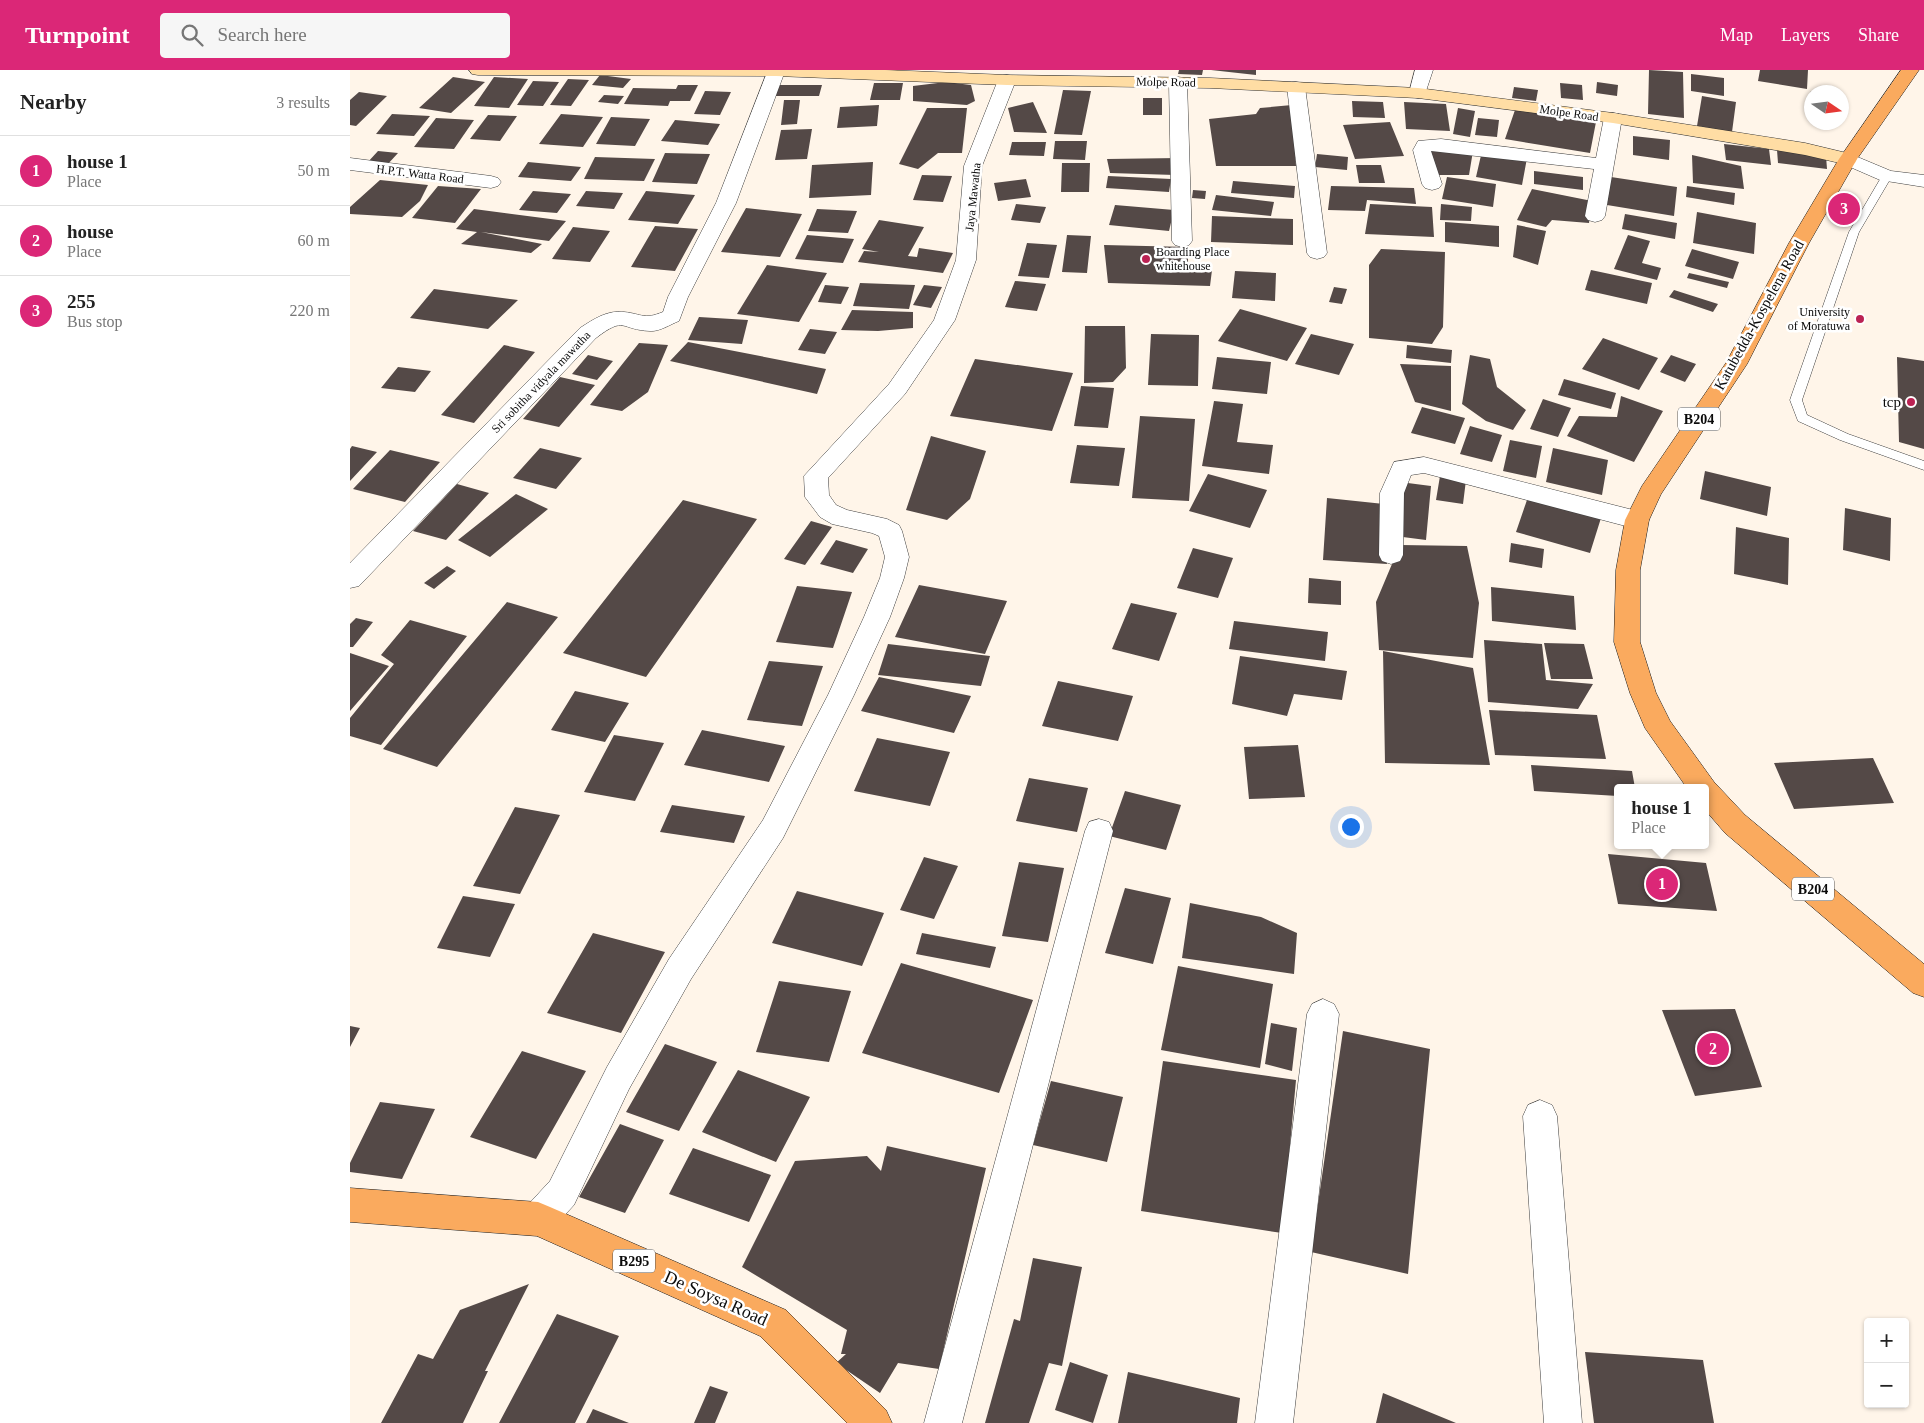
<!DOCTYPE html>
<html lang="en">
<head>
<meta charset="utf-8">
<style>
  :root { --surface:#fff; --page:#f6f6f6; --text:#222; --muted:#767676; --line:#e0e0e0; --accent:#db2777 }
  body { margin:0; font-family:Georgia,serif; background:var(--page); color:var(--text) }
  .controls { position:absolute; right:15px; bottom:15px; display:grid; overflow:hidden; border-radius:5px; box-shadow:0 1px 4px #0004 }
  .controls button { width:45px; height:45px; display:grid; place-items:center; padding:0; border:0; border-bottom:1px solid var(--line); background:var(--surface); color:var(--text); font:25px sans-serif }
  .compass { position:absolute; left:1454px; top:15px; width:45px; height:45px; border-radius:50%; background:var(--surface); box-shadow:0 1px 4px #0004; rotate:103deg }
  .you { position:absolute; left:1000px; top:756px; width:18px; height:18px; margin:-12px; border:4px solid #fff; border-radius:50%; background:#1a73e8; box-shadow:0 0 0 8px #1a73e833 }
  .badge { display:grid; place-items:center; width:32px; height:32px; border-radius:50%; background:var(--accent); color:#fff; font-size:16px; font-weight:700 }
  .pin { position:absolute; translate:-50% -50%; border:2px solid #fff; box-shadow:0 1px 5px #0006 }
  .popup { position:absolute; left:1264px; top:714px; width:95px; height:65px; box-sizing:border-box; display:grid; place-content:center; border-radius:5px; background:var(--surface); filter:drop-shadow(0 1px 4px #0005); font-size:16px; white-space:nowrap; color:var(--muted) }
  .popup b { font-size:19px; color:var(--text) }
  .popup::after { content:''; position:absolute; left:50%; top:100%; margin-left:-10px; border:10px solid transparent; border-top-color:var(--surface) }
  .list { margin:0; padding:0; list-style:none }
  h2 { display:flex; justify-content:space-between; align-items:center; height:65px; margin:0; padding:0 20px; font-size:21px }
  h2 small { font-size:16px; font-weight:400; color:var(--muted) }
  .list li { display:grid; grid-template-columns:32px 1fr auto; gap:15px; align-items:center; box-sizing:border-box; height:70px; padding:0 20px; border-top:1px solid var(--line) }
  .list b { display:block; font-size:19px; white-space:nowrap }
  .list p { margin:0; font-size:16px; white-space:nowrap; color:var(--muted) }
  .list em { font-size:16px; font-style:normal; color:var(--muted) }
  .icon { flex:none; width:28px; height:28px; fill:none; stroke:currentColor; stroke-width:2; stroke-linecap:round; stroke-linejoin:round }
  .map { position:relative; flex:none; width:1574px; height:1353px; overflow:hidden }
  header { display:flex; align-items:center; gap:30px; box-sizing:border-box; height:70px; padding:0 25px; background:var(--accent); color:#fff }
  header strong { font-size:24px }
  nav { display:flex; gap:28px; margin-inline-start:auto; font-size:18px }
  .search { width:350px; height:45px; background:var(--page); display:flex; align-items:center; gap:12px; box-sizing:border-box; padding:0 18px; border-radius:5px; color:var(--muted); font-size:19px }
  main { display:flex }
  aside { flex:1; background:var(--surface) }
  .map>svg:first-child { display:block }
  .building { fill:#544947 }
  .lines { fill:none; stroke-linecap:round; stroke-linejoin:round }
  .lane-casing { stroke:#3e3e3e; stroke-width:1 }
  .street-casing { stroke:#3e3e3e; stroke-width:1 }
  .secondary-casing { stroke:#2d2d2d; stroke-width:1 }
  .primary-casing { stroke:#1c1c1c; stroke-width:1 }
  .lane { fill:#fff; fill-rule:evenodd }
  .street { fill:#fff; fill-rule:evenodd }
  .secondary { fill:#ffdda4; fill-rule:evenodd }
  .primary { fill:#faaa5e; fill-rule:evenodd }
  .poi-dot { fill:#bb2253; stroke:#fff; stroke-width:2 }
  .labels { text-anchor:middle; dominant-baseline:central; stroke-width:5; stroke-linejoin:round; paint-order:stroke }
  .far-street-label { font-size:12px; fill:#0b0b0b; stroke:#fff }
  .far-poi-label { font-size:12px; fill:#0b0b0b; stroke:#fff; text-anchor:start }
  .shield { fill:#fff; stroke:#545454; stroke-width:1 }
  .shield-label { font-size:14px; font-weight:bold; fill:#0b0b0b }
  .street-label { font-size:15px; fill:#0b0b0b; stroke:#fff }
  .poi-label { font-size:15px; fill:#0b0b0b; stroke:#fff; text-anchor:end }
  .near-street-label { font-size:18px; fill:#0b0b0b; stroke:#fff }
</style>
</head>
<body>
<header>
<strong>Turnpoint</strong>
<div class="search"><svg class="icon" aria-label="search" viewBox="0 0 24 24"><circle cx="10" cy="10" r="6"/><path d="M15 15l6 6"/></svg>Search here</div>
<nav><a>Map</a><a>Layers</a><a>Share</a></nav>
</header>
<main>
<aside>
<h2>Nearby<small>3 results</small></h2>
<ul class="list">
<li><span class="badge">1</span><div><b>house 1</b><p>Place</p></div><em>50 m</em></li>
<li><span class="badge">2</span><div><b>house</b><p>Place</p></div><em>60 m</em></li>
<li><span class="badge">3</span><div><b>255</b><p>Bus stop</p></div><em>220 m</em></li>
</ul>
</aside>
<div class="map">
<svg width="1574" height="1353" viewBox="0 0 1574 1353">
  <rect width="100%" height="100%" fill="#fff5e9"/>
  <path class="building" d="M829,0h24l-1,5 -24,-1z
    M861,0h45v5z
    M1299,0l34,2 1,46 -36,-4z
    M1410,0h48l-1,19 -49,-8z
    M1341,4l33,4v18l-33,-5z
    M250,5l31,4 -8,9 -31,-3z
    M103,7l32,5 -34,31 -32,-5z
    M144,7l34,2 -19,29 -35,-2z
    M218,9l21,1 -18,26 -21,-1z
    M183,11l26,1 -16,24 -26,-1z
    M596,12l25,3 4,16 -8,4 -54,-4v-15z
    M1247,12l21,3 -1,11 -21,-3z
    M524,13h29l-3,17h-30z
    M1210,13l22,2 1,15 -22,-2z
    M328,15h20l-8,16h-20l-2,5 -44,-2 9,-16 43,1z
    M427,15h45l-3,11h-45z
    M1164,17l24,3 -2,11 -24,-3z
    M713,20l28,1 -9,44 -28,-1z
    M355,21l26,1 -11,23 -26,-1z
    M1461,21h1v19l-7,-1z
    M9,22l28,4 -31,30 -6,-1v-25z
    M254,25l20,1 -6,8 -20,-2z
    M1352,26l34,6 -4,30 -35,-6z
    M793,28h19v17h-19z
    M434,30h16l-3,24 -16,1z
    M1002,31l31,1 2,16 -32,-1z
    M683,32l14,31 -33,-1 -6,-24z
    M1054,32l42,2 4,27 -44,-2z
    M529,35l-2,21 -40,2 3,-21z
    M942,35l4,61h-80l-7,-47 47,-5 4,-6z
    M577,38h40l-5,45h-24l-20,16 -19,-5z
    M1108,38l17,3 -5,26 -17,-3z
    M1165,40l81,12 -6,31 -85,-14z
    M42,44l38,2 -16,20 -38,-2z
    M211,44l42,3 -20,30 -44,-3z
    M138,45l29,1 -17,25 -30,-2z
    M261,47l39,2 -15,27 -39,-2z
    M86,48l38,2 -20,29 -40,-2z
    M1128,48l21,2 -2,17 -22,-2z
    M325,50l45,4 -12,21 -47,-4z
    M1040,52l14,34 -49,3 -12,-34z
    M462,59l-5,30 -32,1 6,-30z
    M1283,66l37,4 -1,20 -36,-5z
    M705,71h32l-2,19 -32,-1z
    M662,72h34l-2,14 -35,-1z
    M1374,74l45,5 2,16 -45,-5z
    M1074,80l49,1 -4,24h-36z
    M1427,80l49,6 1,13 -49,-6z
    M28,81l20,2 -11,12 -20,-2z
    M1132,81l45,7 -5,27 -46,-8z
    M315,83l45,1 -13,30 -45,-2z
    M967,84l31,3 -1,13 -32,-3z
    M1342,85l49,11 3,23 -51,-6z
    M245,87l60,2 -11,22 -60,-2z
    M829,88l-4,17 -65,-2 -3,-14z
    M178,92l53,5 -10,14 -53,-4z
    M523,92l-2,33 -62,3 3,-33z
    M712,93h28l-1,29h-28z
    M1006,95h25l4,18h-26z
    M1184,101l49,6v13l-49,-6z
    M572,105l30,1 -9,26 -30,-2z
    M758,106l63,3 -2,13 -63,-4z
    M1097,107l49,7 -3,23 -51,-8z
    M1261,107l66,10 -3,29 -67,-11z
    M676,109l5,18 -33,4 -4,-18z
    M30,110l48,5 -8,16 -18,16 -52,-3v-7z
    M883,111l62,5 -1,12 -63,-5z
    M88,116l43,3 -26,34 -43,-5z
    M981,116l83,2 2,16 -49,-4 -2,11 -37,-1z
    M1337,116l48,7 -1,12 -48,-8z
    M1182,119l60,12 -3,22 -37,-3 -6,7 -29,-7z
    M843,120l13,1 -1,8 -13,-1z
    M183,121l38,3 -14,19 -38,-3z
    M236,121l37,2 -9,16 -38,-3z
    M296,121l49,4 -17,29 -50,-4z
    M866,125l58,7 -3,14 -59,-6z
    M666,134l30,3 -6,16 -29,-3z
    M1020,134l62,3 2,30 -69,-3z
    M1091,134l31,3 -1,14 -31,-1z
    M765,135l59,5 -5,21 -60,-6z
    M396,138l56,6 -22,43 -59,-5z
    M124,139l92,12 -17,20 -68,-9 61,12 -11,9 -70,-9 16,-12 -21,-3z
    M467,139l40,2 -9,22 -40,-2z
    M1347,142l59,11 -2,31 -61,-11z
    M1275,144l52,9 -2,16 -53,-10z
    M862,146l81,3v26l-82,-3z
    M529,150l45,7 -16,29 9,1 2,-9 34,5 -10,20 -85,-11 6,-11 15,1 -17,-3z
    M1095,152l54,4v21l-54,-5z
    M1167,155l29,6 -8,34 -25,-8z
    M305,156l43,3 -23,42 -44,-4z
    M223,157l37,4 -20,31 -38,-3z
    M457,165l47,4 -11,24 -48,-4z
    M717,165l24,1 -4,37 -25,-1z
    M1278,165l22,6 -8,22 19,5 -4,12 -43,-11z
    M677,173l30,2 -8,33 -31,-2z
    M754,175l84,2v23h24l-2,16 -102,-3z
    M1031,179l64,3 -2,75 -11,17 -63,-6v-73z
    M1342,179l47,13 -6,17 -48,-13z
    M417,195l60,8 -28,49 -62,-8z
    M1241,200l61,13 -5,21 -62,-14z
    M885,201l41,2 -1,28 -43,-3z
    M1339,203l40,9 -2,6 -40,-10z
    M665,211l31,3 -9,27 -32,-4z
    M510,213l55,2 -6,24 -56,-3z
    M475,215l24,2 -8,17 -23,-2z
    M574,215l18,2 -11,21 -18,-3z
    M984,217l13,2 -5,15 -13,-2z
    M84,219l84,11 -30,29 -78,-11z
    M1324,220l44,14 -5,8 -44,-15z
    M890,239l67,19 -20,33 -69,-20z
    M502,240l61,2v16l-35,3 -37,-1z
    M349,247l49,3 -6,24 -54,-4z
    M735,256h40l1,42 -13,14 -29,1z
    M460,259l27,3 -12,22 -27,-4z
    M801,264l48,1 -1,51 -50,-1z
    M961,264l43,10 -15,31 -44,-11z
    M1253,268l55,20 -19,32 -57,-21z
    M338,272l138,27 -9,25 -147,-33z
    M289,273l29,2 -20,47 -26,19 -32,-6z
    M154,275l31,7 -61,71 -33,-8z
    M1057,275l45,5 -1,13 -45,-5z
    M238,285l25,6 -16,19 -25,-6z
    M1120,285l20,4 7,28 29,23 -13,20 -27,-9 -24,-17z
    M1321,285l25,9 -11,18 -25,-10z
    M867,287l54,5 -4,32 -55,-5z
    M1547,287l27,4v88l-25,-7z
    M625,289l98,14 -21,58 -102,-15z
    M1050,294l51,2v45l-36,-9z
    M48,297l33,4 -16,21 -34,-4z
    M210,307l35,8 -36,42 -36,-8z
    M1214,309l52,14 -5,16 -53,-14z
    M731,316l33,2 -6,40 -34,-2z
    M1271,326l42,15 -29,51 -67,-26 12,-20 38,1z
    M1193,329l28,9 -13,29 -28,-8z
    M864,331l29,3 -6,38 36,3 -4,29 -67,-8z
    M1072,337l43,11 -10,26 -44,-11z
    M790,346l55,3 -6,82 -57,-3z
    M1120,356l32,9 -10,27 -32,-8z
    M581,366l55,15 -16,48 -23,21 -41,-10z
    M1160,370l32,6 -6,32 -33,-7z
    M727,375l48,3 -6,38 -49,-3z
    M2,376l25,6 -27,29v-32z
    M190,378l42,10 -26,31 -43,-11z
    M1203,378l55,12 -6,35 -56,-13z
    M40,380l50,12 -35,40 -52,-13z
    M1355,401l66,16 -4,29 -67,-17z
    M858,404l59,16 -17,38 -61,-17z
    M1090,406l26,4 -3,24 -27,-4z
    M1050,412l31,4 -5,54 -31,-4z
    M107,414l32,9 -43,47 -33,-9z
    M166,424l32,15 -58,48 -32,-17z
    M1178,427l73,21 -11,35 -74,-21z
    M977,428l57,6 3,60 -64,-4z
    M333,430l74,19 -111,158 -83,-24z
    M1495,438l46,10 -1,43 -47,-11z
    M461,451l21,6 -27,38 -21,-6z
    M1386,457l53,11 -1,47 -54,-11z
    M486,470l32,9 -15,24 -33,-9z
    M1161,473l33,6 -2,19 -33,-6z
    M1050,475l67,1 12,57 -6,55 -94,-8 -3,-48z
    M843,478l40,10 -15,40 -41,-10z
    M97,496l9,5 -22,18 -10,-6z
    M959,508l32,3v24l-33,-2z
    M569,515l88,16 -22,53 -90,-17z
    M447,516l55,6 -19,56 -57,-6z
    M1141,517l83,9 2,34 -84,-9z
    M157,532l51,15 -121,150 -54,-18z
    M781,533l46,10 -18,48 -47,-12z
    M6,548l17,4 -20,25h-3v-23z
    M60,550l57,16 -86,109 -31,-9v-18l44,-54 -13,-9z
    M884,551l94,11 -3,29 -96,-12z
    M1134,570l58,4 4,36 47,4 -15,25 -90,-7z
    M1194,573l40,1 9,35h-42z
    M538,574l102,12 -9,30 -103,-11z
    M1033,581l90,17 17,97 -105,-2z
    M0,583l39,13 -39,45z
    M890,586l107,15 -5,29 -48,-6 -7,22 -55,-12z
    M419,591l54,5 -21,60 -55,-6z
    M529,607l92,19 -17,37 -93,-22z
    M708,611l75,15 -15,45 -76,-15z
    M225,621l54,12 -24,39 -54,-12z
    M1139,640l108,5 9,44 -111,-4z
    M352,660l83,16 -16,36 -85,-17z
    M264,665l50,8 -29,58 -51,-9z
    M527,668l73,14 -20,54 -76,-15z
    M948,675l7,52 -56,2 -5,-52z
    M1523,688l21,45 -100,6 -20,-46z
    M1181,695l101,6 3,17h-17v8l-84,-5z
    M679,708l59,10 -11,44 -61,-11z
    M775,721l56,14 -15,45 -57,-14z
    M322,735l73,11 -11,27 -74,-11z
    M165,737l45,8 -40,79 -47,-8z
    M1258,784l98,9 11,48 -99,-7z
    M574,787l34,9 -24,53 -34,-9z
    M669,792l45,6 -16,74 -46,-6z
    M775,818l46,10 -18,66 -48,-11z
    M447,821l87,22 -22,53 -90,-23z
    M113,826l52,8 -25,53 -53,-9z
    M840,833l71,14 36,16 -3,41 -112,-16z
    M243,863l72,19 -44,81 -74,-20z
    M572,863l74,14 -6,21 -74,-14z
    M551,893l132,37 -34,93 -137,-40z
    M828,896l95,18 -13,84 -99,-18z
    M429,911l72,10 -22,71 -73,-10z
    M1385,939l27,78 -67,9 -33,-86z
    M921,953l26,5 -5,43 -27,-7z
    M0,956l10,2 -10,19z
    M993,961l87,18 -22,225 -97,-22z
    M315,974l52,18 -38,69 -53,-19z
    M172,981l64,20 -50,88 -66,-22z
    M813,991l133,19 -14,153 -141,-22z
    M388,1000l72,27 -34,65 -74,-30z
    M701,1011l72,16 -16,65 -74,-17z
    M30,1032l55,7 -33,70 -52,-7v-9z
    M270,1054l44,16 -39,73 -46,-16z
    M537,1076l99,22 -47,201 -41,-6 -18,30 -44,-30 10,-9h-5l6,-24 -105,-63 53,-106 72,-5 14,15z
    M343,1078l78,27 -22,47 -80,-28z
    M683,1188l49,9 -20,99 -13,-3 -20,60h-44l29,-104 6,2z
    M179,1214l-44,87h3l-25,52h-82l37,-69 15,5 27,-49z
    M207,1244l62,22 -44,87h-76z
    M1235,1282l118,8 11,63h-120z
    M720,1292l38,13 -15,48 -38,-13z
    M778,1302l112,26 -3,25h-119z
    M360,1316l18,6 -13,31h-21z
    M1033,1323l73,30h-80z
    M243,1339l36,14h-43z"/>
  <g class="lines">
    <defs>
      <path id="lane" d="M1537,103l5,3 -33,56 -57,168 5,15 41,19 76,27v9l-84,-30 -42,-19 -8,-21 59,-168 33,-56z"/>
      <path id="street" d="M418,0l17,1 -49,132 -48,94 -9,24c-8,3 -20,11 -29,10 -30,-1 -24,-16 -54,7l-237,248 -9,2v-25l230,-235c14,-9 27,-18 44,-16 19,2 19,8 39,0l5,-15 48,-94z
        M1065,0h18l-9,27 -6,1 -6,-1 -3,-4z
        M657,5l6,1 3,4 -34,86 -6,94 -21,60 -50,74 -77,84 1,17 7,10 11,5 40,9 12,6 3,6 7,26 -5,21 -14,39 -36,78 -71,143 -92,141 -62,110 -55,116 -24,26 -12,5 -12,-5 -5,-12 5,-12 24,-26 57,-114 62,-108 94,-139 65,-125 36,-78 16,-39 5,-21 -6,-21 -7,-3 -40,-9 -12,-7 -15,-20 -1,-21 85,-92 45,-64 22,-60 8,-94 34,-86 3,-4z
        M828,7l6,1 3,4 5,159 -3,4 -7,2 -7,-2 -3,-4 -3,-159 3,-4z
        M946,12l6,1 3,4 22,166 -3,4 -7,2 -7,-2 -3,-4 -20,-166 3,-4z
        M1263,43l6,1 3,4 -17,98 -3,4 -7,2 -7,-2 -3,-4 9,-47 -163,-18 11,33 -3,4 -7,2 -7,-2 -3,-4 -9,-34 5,-9 23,-2 155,19 8,-40 3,-4z
        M1498,83l43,18 33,4v12l-44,-7 -39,-17 -2,-4 2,-4z
        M0,88l141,18 7,2 3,4 -3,4 -7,2 -141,-18z
        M1074,387l213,54 9,3 3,6 -3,6 -9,3 -213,-56 -13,2 -7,18 -1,62 -3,6 -9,3 -9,-3 -3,-6 1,-62 14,-31z
        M749,749l10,3 4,9 -151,592h-38l161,-592 4,-9z
        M973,929l11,5 5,10 -46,409h-38l52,-409 5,-10z
        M1190,1030l12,5 5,11 25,307h-38l-21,-307 5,-11z"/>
      <path id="secondary" d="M119,0h416l122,5 203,3 208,10 195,25 192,30 50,12 2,4 -2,4 -7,2 -43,-10 -192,-32 -195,-25 -208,-10 -203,-3 -231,-9 -298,-1 -6,-1z"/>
      <path id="primary" d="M1551,0h18l-62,89 -48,84 -62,121 -86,130 -12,26 -9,50v72l16,51 14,28 44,61 31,33 179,149v33l-11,-4 -188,-160 -19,-22v-23h-19l-42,-60 -15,-35 -16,-51 2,-72 9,-50 17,-34 84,-123 63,-120 50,-84z
        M0,1118l188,14 12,5 236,103 100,100 6,13h-45l-87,-87 -223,-100 -187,-14z"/>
    </defs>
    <use href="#lane" class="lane-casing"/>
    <use href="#street" class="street-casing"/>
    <use href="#secondary" class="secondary-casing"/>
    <use href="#primary" class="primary-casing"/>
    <use href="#lane" class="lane"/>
    <use href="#street" class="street"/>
    <use href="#secondary" class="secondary"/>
    <use href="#primary" class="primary"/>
  </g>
  <g class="poi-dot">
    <circle cx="796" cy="189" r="5"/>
    <circle cx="1510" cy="249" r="5"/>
    <circle cx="1561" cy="332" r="5"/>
  </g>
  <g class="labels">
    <g class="far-street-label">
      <text transform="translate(816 12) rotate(1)">Molpe Road</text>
      <text transform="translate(1219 43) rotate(8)">Molpe Road</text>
      <text transform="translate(70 104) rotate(7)">H.P.T. Watta Road</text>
      <text transform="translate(623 127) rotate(-84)">Jaya Mawatha</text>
      <text transform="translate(191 312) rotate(-46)">Sri sobitha vidyala mawatha</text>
    </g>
    <g class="far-poi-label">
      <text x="806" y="182">Boarding Place<tspan x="806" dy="14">whitehouse</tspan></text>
      <text x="1500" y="242" text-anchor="end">University<tspan x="1500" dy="14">of Moratuwa</tspan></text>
    </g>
    <g class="shield">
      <rect x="1328" y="337.5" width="42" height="23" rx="4"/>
      <rect x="1442" y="807.5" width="42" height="23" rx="4"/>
      <rect x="263" y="1179.5" width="42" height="23" rx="4"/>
    </g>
    <g class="shield-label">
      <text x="1349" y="349">B204</text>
      <text x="1463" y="819">B204</text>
      <text x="284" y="1191">B295</text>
    </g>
    <g class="street-label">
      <text transform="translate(1409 245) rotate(-61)">Katubedda-Kospelena Road</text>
    </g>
    <g class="poi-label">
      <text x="1551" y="332">tcp</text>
    </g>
    <g class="near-street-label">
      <text transform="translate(366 1228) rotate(24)">De Soysa Road</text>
    </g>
  </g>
</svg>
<div class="controls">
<button>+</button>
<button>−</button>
</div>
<svg class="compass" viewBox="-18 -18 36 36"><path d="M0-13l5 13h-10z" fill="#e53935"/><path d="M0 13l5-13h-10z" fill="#767676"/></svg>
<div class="you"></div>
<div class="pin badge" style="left:1312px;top:814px">1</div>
<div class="popup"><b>house 1</b>Place</div>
<div class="pin badge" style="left:1363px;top:979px">2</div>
<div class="pin badge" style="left:1494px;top:139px">3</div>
</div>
</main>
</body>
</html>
